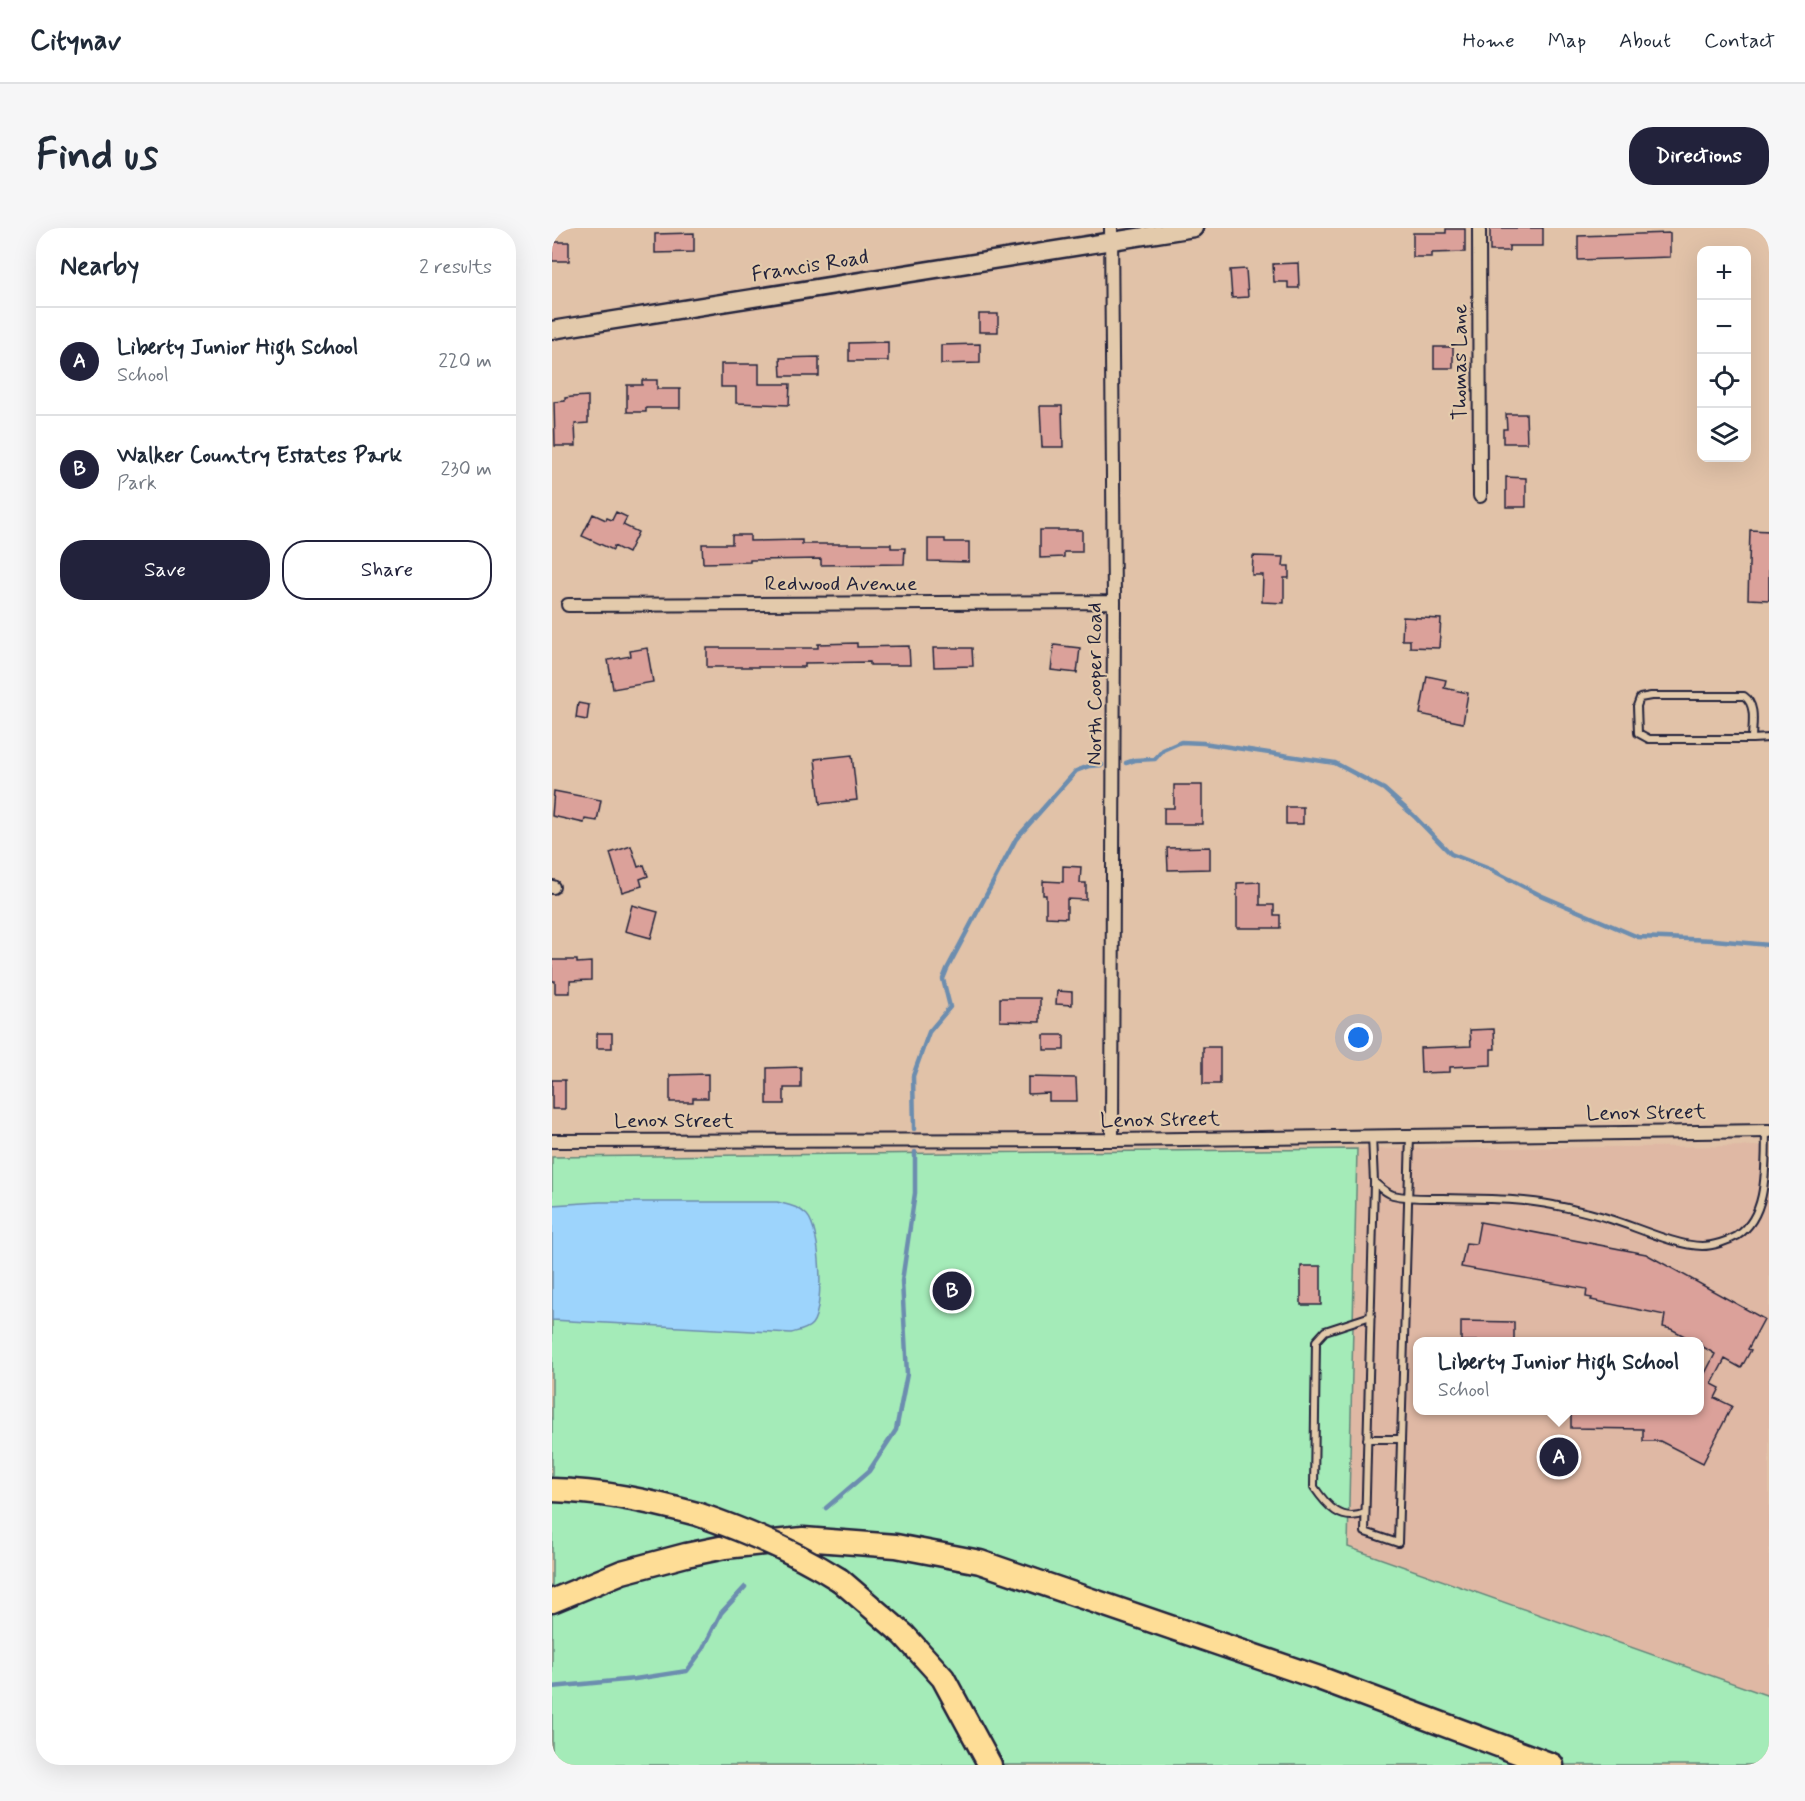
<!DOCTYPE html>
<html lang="en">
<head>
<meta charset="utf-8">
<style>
  :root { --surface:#fff; --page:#f6f6f7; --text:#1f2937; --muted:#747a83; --line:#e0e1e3; --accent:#22223b }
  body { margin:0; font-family:Mynerve,sans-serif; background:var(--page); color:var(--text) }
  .controls { position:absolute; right:18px; top:18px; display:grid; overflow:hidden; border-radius:12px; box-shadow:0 6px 24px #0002 }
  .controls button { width:54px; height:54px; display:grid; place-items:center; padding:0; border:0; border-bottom:2px solid var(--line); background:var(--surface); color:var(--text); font:30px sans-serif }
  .you { position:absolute; left:807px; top:810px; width:21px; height:21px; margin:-15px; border:4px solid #fff; border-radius:50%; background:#1a73e8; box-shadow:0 0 0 9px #1a73e833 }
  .badge { display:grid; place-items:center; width:39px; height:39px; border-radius:50%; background:var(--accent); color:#fff; font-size:20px; font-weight:700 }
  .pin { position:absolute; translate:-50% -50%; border:3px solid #fff; box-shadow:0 2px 6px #0006 }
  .popup { position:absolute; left:861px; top:1109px; width:291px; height:78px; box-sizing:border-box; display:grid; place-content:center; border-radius:12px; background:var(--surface); filter:drop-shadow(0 2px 4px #0005); font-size:20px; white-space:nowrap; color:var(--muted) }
  .popup b { font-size:22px; color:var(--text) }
  .popup::after { content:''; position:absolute; left:50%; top:100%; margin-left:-12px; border:12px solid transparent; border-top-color:var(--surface) }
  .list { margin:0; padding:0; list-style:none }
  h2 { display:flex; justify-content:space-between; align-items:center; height:78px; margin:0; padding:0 24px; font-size:26px }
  h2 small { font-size:20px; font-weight:400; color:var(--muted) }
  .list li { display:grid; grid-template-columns:39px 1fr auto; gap:18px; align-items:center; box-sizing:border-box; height:108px; padding:0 24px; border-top:2px solid var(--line) }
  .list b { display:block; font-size:22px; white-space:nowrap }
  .list p { margin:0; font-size:20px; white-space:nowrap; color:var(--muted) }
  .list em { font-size:20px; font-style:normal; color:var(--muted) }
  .actions { display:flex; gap:12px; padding:18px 24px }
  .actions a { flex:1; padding:14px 0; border:2px solid var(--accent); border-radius:24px; text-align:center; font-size:21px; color:var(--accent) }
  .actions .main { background:var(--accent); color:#fff }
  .icon { flex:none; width:33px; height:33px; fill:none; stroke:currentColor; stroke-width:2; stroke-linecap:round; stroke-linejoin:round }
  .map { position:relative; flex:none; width:1217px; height:1537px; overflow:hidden; border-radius:24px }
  header { display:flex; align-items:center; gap:36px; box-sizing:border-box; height:84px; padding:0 30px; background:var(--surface); border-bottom:2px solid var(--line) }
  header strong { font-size:28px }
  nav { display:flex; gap:33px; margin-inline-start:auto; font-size:21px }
  .intro { display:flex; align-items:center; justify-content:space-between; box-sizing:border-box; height:144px; padding:0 36px }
  h1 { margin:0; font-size:42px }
  .button { padding:15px 27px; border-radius:24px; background:var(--accent); color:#fff; font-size:21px; font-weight:700 }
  main { display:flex; gap:36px; padding:0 36px }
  aside { flex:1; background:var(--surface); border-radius:24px; box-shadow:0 6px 24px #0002 }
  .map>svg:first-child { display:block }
  .built { fill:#dfb8a4; fill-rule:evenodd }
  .green { fill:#a4ebb8; stroke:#63867a; stroke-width:1.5 }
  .water { fill:#9dd4fc; stroke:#6c8daf; stroke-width:1.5 }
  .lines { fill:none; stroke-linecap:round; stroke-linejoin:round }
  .stream { stroke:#6c8daf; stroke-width:4.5 }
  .building { fill:#dba19a; stroke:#22223b; stroke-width:1.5 }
  .service-casing { stroke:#22223b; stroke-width:10 }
  .minor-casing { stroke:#22223b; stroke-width:16 }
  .tertiary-casing { stroke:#22223b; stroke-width:21 }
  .motorway-casing { stroke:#22223b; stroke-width:27 }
  .service { stroke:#e3caab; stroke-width:6 }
  .minor { stroke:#e3caab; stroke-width:12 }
  .tertiary { stroke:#e3caab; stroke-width:16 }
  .motorway { stroke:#fedd96; stroke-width:22 }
  .motorway-bridge-casing { stroke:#22223b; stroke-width:27; stroke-linecap:butt }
  .motorway-bridge { stroke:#fedd96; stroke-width:22 }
  .labels { text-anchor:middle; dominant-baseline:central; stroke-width:4.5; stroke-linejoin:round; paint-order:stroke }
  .street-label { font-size:21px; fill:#22223b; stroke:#e3caab }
</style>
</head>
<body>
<header>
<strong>Citynav</strong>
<nav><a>Home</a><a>Map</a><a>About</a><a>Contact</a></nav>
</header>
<div class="intro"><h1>Find us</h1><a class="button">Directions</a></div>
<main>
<aside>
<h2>Nearby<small>2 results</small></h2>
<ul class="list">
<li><span class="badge">A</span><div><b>Liberty Junior High School</b><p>School</p></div><em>220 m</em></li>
<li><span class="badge">B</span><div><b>Walker Country Estates Park</b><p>Park</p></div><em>230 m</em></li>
</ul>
<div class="actions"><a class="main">Save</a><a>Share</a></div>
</aside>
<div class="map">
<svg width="1217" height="1537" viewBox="0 0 1217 1537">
  <rect width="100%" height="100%" fill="#e1c2a8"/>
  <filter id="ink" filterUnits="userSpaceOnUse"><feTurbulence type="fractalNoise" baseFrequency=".0167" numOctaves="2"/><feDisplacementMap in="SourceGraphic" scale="12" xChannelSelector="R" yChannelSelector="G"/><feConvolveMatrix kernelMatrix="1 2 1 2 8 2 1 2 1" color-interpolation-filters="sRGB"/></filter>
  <g filter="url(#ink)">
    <path class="built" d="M1217,918v550l-421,-149 9,-398zM866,1114h282v68h-282z"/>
    <path class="green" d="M805,921l-9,398 421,149v69h-1217v-608z"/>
    <path class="water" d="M48,974h177c11,3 21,4 30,13 14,15 18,93 5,109 -5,6 -14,7 -21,9l-239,-13v-115z"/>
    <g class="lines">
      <path class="stream" d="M574,535l9,-3 20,-1 8,-9 18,-8 22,1 132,20 49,26 30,27 37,38 41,16 48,25 98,42 76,3 55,5
        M362,901l-1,-53 16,-44 21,-25 -7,-28 4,-10 69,-130 60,-68 13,-5 13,-1
        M274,1280l43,-37 27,-41 11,-56 -5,-93 13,-88v-41
        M0,1459l83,-8 52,-8 16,-22 18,-36 24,-26"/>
    </g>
    <path class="building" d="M938,0h53v18h-34v5h-19z
      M894,1h19v23l-33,1v4h-19v-24h33z
      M142,5v19l-39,1v-19z
      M1118,5v24l-92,3v-24z
      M0,14h17v19h-17z
      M746,35l1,25h-11v-6h-14l-1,-18z
      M694,41l2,28 -16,1 -2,-28z
      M427,86h19v18h-19z
      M336,114v19h-39v-18z
      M428,116v19l-39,1v-19z
      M882,119h19v21h-19z
      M267,129v19h-38l-1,-18z
      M169,136h38v20h31l-1,21 -53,-2v-16h-15z
      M90,152h15v9h23v19h-34v4h-19v-27h15z
      M36,168v27l-13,1 1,22h-21l-1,-44 11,-1v-3l7,-1z
      M488,178h22l1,41h-21z
      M954,186h20l1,29h-24v-14h4z
      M954,249l20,1v29h-20z
      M64,284l11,5 -4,8 15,7 -10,21 -14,-7 -1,4 -31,-14 11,-22 13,6 1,-2 5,2z
      M488,302h42v22h-18v5l-24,1z
      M1198,302l19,1v69l-21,-1z
      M180,307h18v6l52,-1v4h89v4h14l-1,16 -83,1v-6l-71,1v2l-47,1 -1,-19h30z
      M376,311h17v3h24v20l-41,-1z
      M701,328l31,1 -1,9h6v12h-5v25l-22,-1 1,-27h-11z
      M851,389l38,2 -2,29 -29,-1v-7h-8z
      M305,415v4l52,-1 1,19h-40v-3l-65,1v4h-98v-19h111v-4z
      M502,417l26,3 -3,25 -26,-3z
      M95,420l6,34 -40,7 -5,-29 23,-4 -1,-5z
      M381,420h39l1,18 -39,1z
      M875,448l19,4 -2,8 24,5 -5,30 -43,-9z
      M26,475l11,2 -2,15 -11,-2z
      M300,527l5,45 -37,4 -5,-45z
      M622,557h28v39h-38v-16h10z
      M2,563l47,9 -4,21 -12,-2 -1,4 -32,-7z
      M734,579h17v17h-17z
      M79,618l7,21 6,-2 4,11 -8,3 2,7 -20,6 -12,-39z
      M658,619v22l-42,1 -1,-22z
      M511,638l18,1 -1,16h6v17l-19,-1v19l-21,-1v-22h-3v-14l20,1z
      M708,654v23h14v10h6v13h-43v-45z
      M80,677l26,7 -7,26 -26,-7z
      M0,732h25v3l14,-1v18l-21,1v12h-15v-12h-3z
      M505,763l15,1v13l-16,-1z
      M448,770h40v24l-40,-1z
      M942,801l1,20h-4v16l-41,2v5l-29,1 -1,-25 51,-2 -1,-16z
      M45,805h15v15h-15z
      M492,807h20v15h-20z
      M651,819h17v37h-17z
      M249,839v21h-17v16h-17v-36z
      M156,846v24h-15v4h-23v-27z
      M476,849l48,1 1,23h-28v-8l-21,1z
      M0,852h13v29h-13z
      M928,994l166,32 118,65 -16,30 3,1 -10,18 -16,-9 -13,25 8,4 -5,10 17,8 -29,57 -43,-22h-17v-12l-72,-1v-18h129v-32l2,1 13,-25 -15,-9v-4h-6l-23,-12 -8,-2 2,-12 -74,-15 1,-2 -6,-1 1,-8 -126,-22 5,-24 10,1z
      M749,1038h20v39h-20z
      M909,1093l53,1v19h-53z"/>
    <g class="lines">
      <defs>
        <path id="service" d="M1200,511c0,-14 5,-34 -8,-43h-93l-11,2 -3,8 1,27 11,6h103l17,-1
          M820,908l2,46c6,5 12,11 19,13 17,4 34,3 50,3 37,1 74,0 110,7 19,4 39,8 57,14 26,8 67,27 92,27 11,0 26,-5 35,-10 32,-21 28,-70 29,-105
          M822,954l-9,350 33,11 12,-407
          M815,1211h34
          M813,1285c-24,10 -38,-7 -51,-26l2,-146 9,-10 46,-15"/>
        <path id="minor" d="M559,0l3,374 -2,538
          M927,0l1,268
          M16,377l546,-3
          M0,659h1
          M0,913l560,-1 657,-9"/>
        <path id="tertiary" d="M0,102l642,-102"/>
        <path id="motorway" d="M0,1262c50,1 97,11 145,24
          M288,1352l64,55 39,43 47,87
          M0,1373l70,-29 64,-17 39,-8 78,-8 93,7 84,16 339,116 233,87"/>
      </defs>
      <use href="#service" class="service-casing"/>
      <use href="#minor" class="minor-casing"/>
      <use href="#tertiary" class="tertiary-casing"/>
      <use href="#motorway" class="motorway-casing"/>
      <use href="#service" class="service"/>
      <use href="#minor" class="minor"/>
      <use href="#tertiary" class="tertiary"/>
      <use href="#motorway" class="motorway"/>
      <defs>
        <path id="motorway-bridge" d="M145,1286c50,17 99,38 143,66"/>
      </defs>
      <use href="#motorway-bridge" class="motorway-bridge-casing"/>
      <use href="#motorway-bridge" class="motorway-bridge"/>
    </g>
  </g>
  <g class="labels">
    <g class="street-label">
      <text transform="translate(258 38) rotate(-9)">Francis Road</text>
      <text transform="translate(908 134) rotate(-90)">Thomas Lane</text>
      <text x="289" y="356">Redwood Avenue</text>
      <text transform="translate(543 456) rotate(-90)">North Cooper Road</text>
      <text transform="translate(1094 885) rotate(-1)">Lenox Street</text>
      <text transform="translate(608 892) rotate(-1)">Lenox Street</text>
      <text x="122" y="893">Lenox Street</text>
    </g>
  </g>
</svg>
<div class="controls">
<button>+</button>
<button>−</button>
<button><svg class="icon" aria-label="locate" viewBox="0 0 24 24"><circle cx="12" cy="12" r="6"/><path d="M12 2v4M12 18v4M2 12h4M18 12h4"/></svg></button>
<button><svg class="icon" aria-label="layers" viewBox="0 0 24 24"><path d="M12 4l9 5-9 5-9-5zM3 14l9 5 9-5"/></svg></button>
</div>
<div class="you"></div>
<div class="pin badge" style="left:1007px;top:1229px">A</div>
<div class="popup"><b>Liberty Junior High School</b>School</div>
<div class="pin badge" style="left:400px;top:1063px">B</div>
</div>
</main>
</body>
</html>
